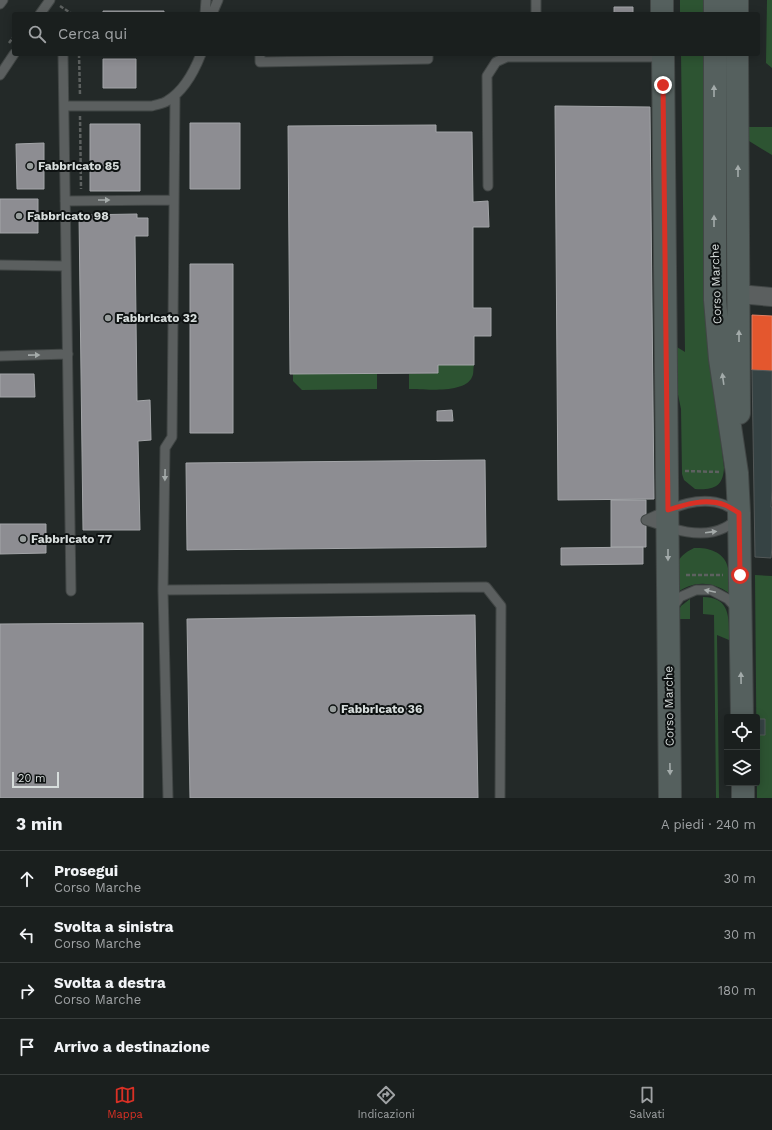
<!DOCTYPE html>
<html lang="it">
<head>
<meta charset="utf-8">
<style>
  :root { --surface:#1a1f1e; --page:#272c2b; --text:#f1f3f6; --muted:#9fa2a4; --line:#383d3c; --accent:#d93025 }
  body { margin:0; font-family:"Work Sans",sans-serif; background:var(--page); color:var(--text) }
  .controls { position:absolute; right:12px; bottom:12px; display:grid; overflow:hidden; border-radius:4px; box-shadow:0 2px 10px #0003 }
  .controls button { width:36px; height:36px; display:grid; place-items:center; padding:0; border:0; border-bottom:1px solid var(--line); background:var(--surface); color:var(--text); font:20px sans-serif }
  .scale { position:absolute; left:12px; bottom:10px; width:47px; box-sizing:border-box; padding-left:4px; border:2px solid #d7dddc; border-top:0; font-size:11px; line-height:14px; white-space:nowrap; color:#d7dddc; -webkit-text-stroke:3px #0e1212; paint-order:stroke }
  .stop { position:absolute; width:12px; height:12px; margin:-9px; border:3px solid #d93025; border-radius:50%; background:#fff }
  .stop.end { background:#d93025; border-color:#fff; box-shadow:0 1px 4px #0008 }
  .list { margin:0; padding:0; list-style:none }
  h2 { display:flex; justify-content:space-between; align-items:center; height:52px; margin:0; padding:0 16px; font-size:17px }
  h2 small { font-size:13px; font-weight:400; color:var(--muted) }
  .list li { display:grid; grid-template-columns:26px 1fr auto; gap:12px; align-items:center; box-sizing:border-box; height:56px; padding:0 16px; border-top:1px solid var(--line) }
  .list b { display:block; font-size:15px; white-space:nowrap }
  .list p { margin:0; font-size:13px; white-space:nowrap; color:var(--muted) }
  .list em { font-size:13px; font-style:normal; color:var(--muted) }
  .icon { flex:none; width:22px; height:22px; fill:none; stroke:currentColor; stroke-width:2; stroke-linecap:round; stroke-linejoin:round }
  .map { position:relative; flex:none; width:772px; height:798px; overflow:hidden }
  .search { position:absolute; background:var(--surface); box-shadow:0 2px 10px #0003; left:12px; right:12px; top:12px; height:44px; display:flex; align-items:center; gap:10px; box-sizing:border-box; padding:0 14px; border-radius:4px; color:var(--muted); font-size:15px }
  .sheet { height:276px; background:var(--surface) }
  nav { display:flex; justify-content:space-around; align-items:center; box-sizing:border-box; height:56px; border-top:1px solid var(--line); background:var(--surface); font-size:11px; color:var(--muted) }
  nav a { display:grid; justify-items:center; gap:2px }
  nav .on { color:var(--accent) }
  .map>svg:first-child { display:block }
  .green { fill:#2d5432 }
  .shops { fill:#e4572e; stroke:#e07f62 }
  .industry { fill:#8d8d92; stroke:#a3a5a8 }
  .building { fill:#364344; stroke:#535858 }
  .lines { fill:none; stroke-linecap:round; stroke-linejoin:round }
  .service-casing { stroke:#414645; stroke-width:11 }
  .minor-casing { stroke:#414645; stroke-width:20 }
  .primary-casing { stroke:#414645; stroke-width:24 }
  .path { stroke:#5d6160; stroke-width:2.5; stroke-dasharray:4 2; stroke-linecap:butt }
  .service { stroke:#5b5f5f; stroke-width:9 }
  .minor { stroke:#5b5f5f; stroke-width:18 }
  .primary { stroke:#55605e; stroke-width:22 }
  .oneway { fill:#a3abaa }
  .oneway2 { fill:#a5abaa }
  .route { stroke:#d93025; stroke-width:5 }
  .poi-dot { fill:#989e9d; stroke:#0e1212; stroke-width:1.5 }
  .labels { text-anchor:middle; dominant-baseline:central; stroke-width:4; stroke-linejoin:round; paint-order:stroke }
  .poi-label { font-size:12px; font-weight:bold; fill:#d7dddc; stroke:#0e1212; text-anchor:start }
  .street-label { font-size:12px; fill:#d7dddc; stroke:#0e1212 }
</style>
</head>
<body>
<div class="map">
<svg width="772" height="798" viewBox="0 0 772 798">
  <rect width="100%" height="100%" fill="#232928"/>
  <path class="green" d="M680,0h24v14h-24z
    M767,0h5v68l-6,-5z
    M681,54h23l-1,155 2,56 5,84 14,119c-1,20 -12,22 -29,21l-11,-9 -2,-6 -1,-65 -5,-24 -4,-41 13,8z
    M749,127h23v28l-23,-14z
    M438,365h36c-1,3 0,9 -2,12 -7,17 -48,12 -63,12v-15l29,-1z
    M293,374h84v15l-75,1 -9,-9z
    M694,548c14,-1 31,4 34,20 2,8 1,17 1,25 -17,-12 -36,-13 -54,1 1,-22 -4,-35 19,-46z
    M755,575l17,1v222h-15z
    M703,597c28,0 26,22 26,43l-12,-5 2,163h-3l-2,-183 -11,-1z
    M690,599v20h-12l-1,-6 4,-7z"/>
  <path class="shops" d="M752,315l20,1v55l-20,-1z"/>
  <path class="industry" d="M614,7h19v7h-19z
    M103,11h61v3h-61z
    M103,59h33v29h-33z
    M555,106l95,1 4,392 -96,1z
    M190,123h50v66h-50z
    M90,124h50v67h-50z
    M436,125v7h36l1,70 15,-1 1,26h-16v81h18v28h-17v29h-36v8l-148,1 -2,-248z
    M44,143v46h-27l-1,-45z
    M0,199h38v34h-38z
    M137,214v4h11v18h-13l2,165 13,-1 1,40 -13,1 2,89h-57l-4,-315z
    M190,264h43v169h-43z
    M0,374h34l1,23h-35z
    M452,410l1,11h-16v-10z
    M485,460l1,87 -299,3 -1,-87z
    M611,500h35v47h-35z
    M0,524h46v29l-46,1z
    M643,547v17l-82,1v-17z
    M475,615l3,183h-288l-3,-179z
    M143,623v175h-143v-174z"/>
  <path class="building" d="M752,370l20,1v118l-1,18h1v40l-1,11 -16,-1z
    M757,719h8v16h-8z"/>
  <g class="lines">
    <defs>
      <path id="service" d="M536,0v14
        M0,4l3,-4
        M40,14l10,-14
        M205,14l1,-14
        M212,14l6,-14
        M63,54l8,537
        M260,54v8l168,-3v-5
        M0,75l14,-21
        M64,106h88c5,-2 11,-2 15,-5 17,-10 27,-29 34,-47
        M488,186l-1,-110 9,-14 11,-5h156
        M65,201l109,-1
        M0,265l66,1
        M0,356l68,-2
        M646,520c23,8 54,20 78,8 5,-2 9,-6 13,-9
        M646,520c24,-11 52,-26 79,-15 4,2 9,5 13,8
        M163,590l323,-3 15,19 -1,192
        M672,608l8,-11 16,-7h15l17,9 9,10
        M168,798l-5,-208 2,-142 7,-11 3,-341"/>
      <path id="minor" d="M739,294l33,3"/>
      <path id="primary" d="M662,0v14
        M737,0v14
        M715,14v-14
        M663,54l7,744
        M715,54v246l5,59 17,114 2,40 3,204
        M737,54l2,359
        M743,783v15"/>
    </defs>
    <use href="#service" class="service-casing"/>
    <use href="#minor" class="minor-casing"/>
    <use href="#primary" class="primary-casing"/>
    <path class="path" d="M60,6l12,8
      M9,43l5,-7
      M79,54l1,41
      M80,116l1,73
      M685,471l35,1
      M686,575h37"/>
    <use href="#service" class="service"/>
    <use href="#minor" class="minor"/>
    <use href="#primary" class="primary"/>
  </g>
  <defs><path id="oneway-solid" d="M-6-.8H1V-3.2L6.5 0L1 3.2V.8H-6Z"/></defs>
  <g class="oneway">
    <use href="#oneway-solid" transform="translate(714 91) rotate(-90)"/>
    <use href="#oneway-solid" transform="translate(738 171) rotate(-90)"/>
    <use href="#oneway-solid" transform="translate(714 221) rotate(-90)"/>
    <use href="#oneway-solid" transform="translate(739 336) rotate(-90)"/>
    <use href="#oneway-solid" transform="translate(723 379) rotate(-98)"/>
    <use href="#oneway-solid" transform="translate(668 555) rotate(90)"/>
    <use href="#oneway-solid" transform="translate(741 678) rotate(-91)"/>
    <use href="#oneway-solid" transform="translate(670 769) rotate(89)"/>
  </g>
  <g class="oneway2">
    <use href="#oneway-solid" transform="translate(104 200)"/>
    <use href="#oneway-solid" transform="translate(34 355) rotate(-1)"/>
    <use href="#oneway-solid" transform="translate(165 475) rotate(91)"/>
    <use href="#oneway-solid" transform="translate(711 532) rotate(-7)"/>
    <use href="#oneway-solid" transform="translate(710 591) rotate(-168)"/>
  </g>
  <g class="lines">
    <path class="route" d="M663,85l5,425c18,-6 38,-12 57,-5 5,2 9,5 14,8l1,62"/>
  </g>
  <g class="poi-dot">
    <circle cx="30" cy="166" r="4"/>
    <circle cx="19" cy="216" r="4"/>
    <circle cx="108" cy="318" r="4"/>
    <circle cx="23" cy="539" r="4"/>
    <circle cx="333" cy="709" r="4"/>
  </g>
  <g class="labels">
    <g class="poi-label">
      <text x="38" y="166">Fabbricato 85</text>
      <text x="27" y="216">Fabbricato 98</text>
      <text x="116" y="318">Fabbricato 32</text>
      <text x="31" y="539">Fabbricato 77</text>
      <text x="341" y="709">Fabbricato 36</text>
    </g>
    <g class="street-label">
      <text transform="translate(716 284) rotate(-92)">Corso Marche</text>
      <text transform="translate(669 706) rotate(-91)">Corso Marche</text>
    </g>
  </g>
</svg>
<div class="controls">
<button><svg class="icon" aria-label="locate" viewBox="0 0 24 24"><circle cx="12" cy="12" r="6"/><path d="M12 2v4M12 18v4M2 12h4M18 12h4"/></svg></button>
<button><svg class="icon" aria-label="layers" viewBox="0 0 24 24"><path d="M12 4l9 5-9 5-9-5zM3 14l9 5 9-5"/></svg></button>
</div>
<div class="scale">20 m</div>
<div class="stop" style="left:740px;top:575px"></div>
<div class="stop end" style="left:663px;top:85px"></div>
<div class="search"><svg class="icon" aria-label="search" viewBox="0 0 24 24"><circle cx="10" cy="10" r="6"/><path d="M15 15l6 6"/></svg>Cerca qui</div>
</div>
<section class="sheet">
<h2>3 min<small>A piedi · 240 m</small></h2>
<ul class="list">
<li><svg class="icon" aria-label="ahead" viewBox="0 0 24 24"><path d="M12 20V5M6 11l6-6 6 6"/></svg><div><b>Prosegui</b><p>Corso Marche</p></div><em>30 m</em></li>
<li><svg class="icon" aria-label="left" viewBox="0 0 24 24"><path d="M17 20v-9H6M10 6l-5 5 5 5"/></svg><div><b>Svolta a sinistra</b><p>Corso Marche</p></div><em>30 m</em></li>
<li><svg class="icon" aria-label="right" viewBox="0 0 24 24"><path d="M7 20v-9h11M14 6l5 5-5 5"/></svg><div><b>Svolta a destra</b><p>Corso Marche</p></div><em>180 m</em></li>
<li><svg class="icon" aria-label="arrive" viewBox="0 0 24 24"><path d="M6 21V4h12l-3 4 3 4H6"/></svg><div><b>Arrivo a destinazione</b></div></li>
</ul>
</section>
<nav>
<a class="on"><svg class="icon" aria-label="map" viewBox="0 0 24 24"><path d="M3 6l6-2 6 2 6-2v14l-6 2-6-2-6 2zM9 4v14M15 6v14"/></svg>Mappa</a>
<a><svg class="icon" aria-label="directions" viewBox="0 0 24 24"><path d="M12 3l9 9-9 9-9-9zM9 14v-3h6M13 9l2 2-2 2"/></svg>Indicazioni</a>
<a><svg class="icon" aria-label="saved" viewBox="0 0 24 24"><path d="M7 4h10v16l-5-4-5 4z"/></svg>Salvati</a>
</nav>
</body>
</html>
